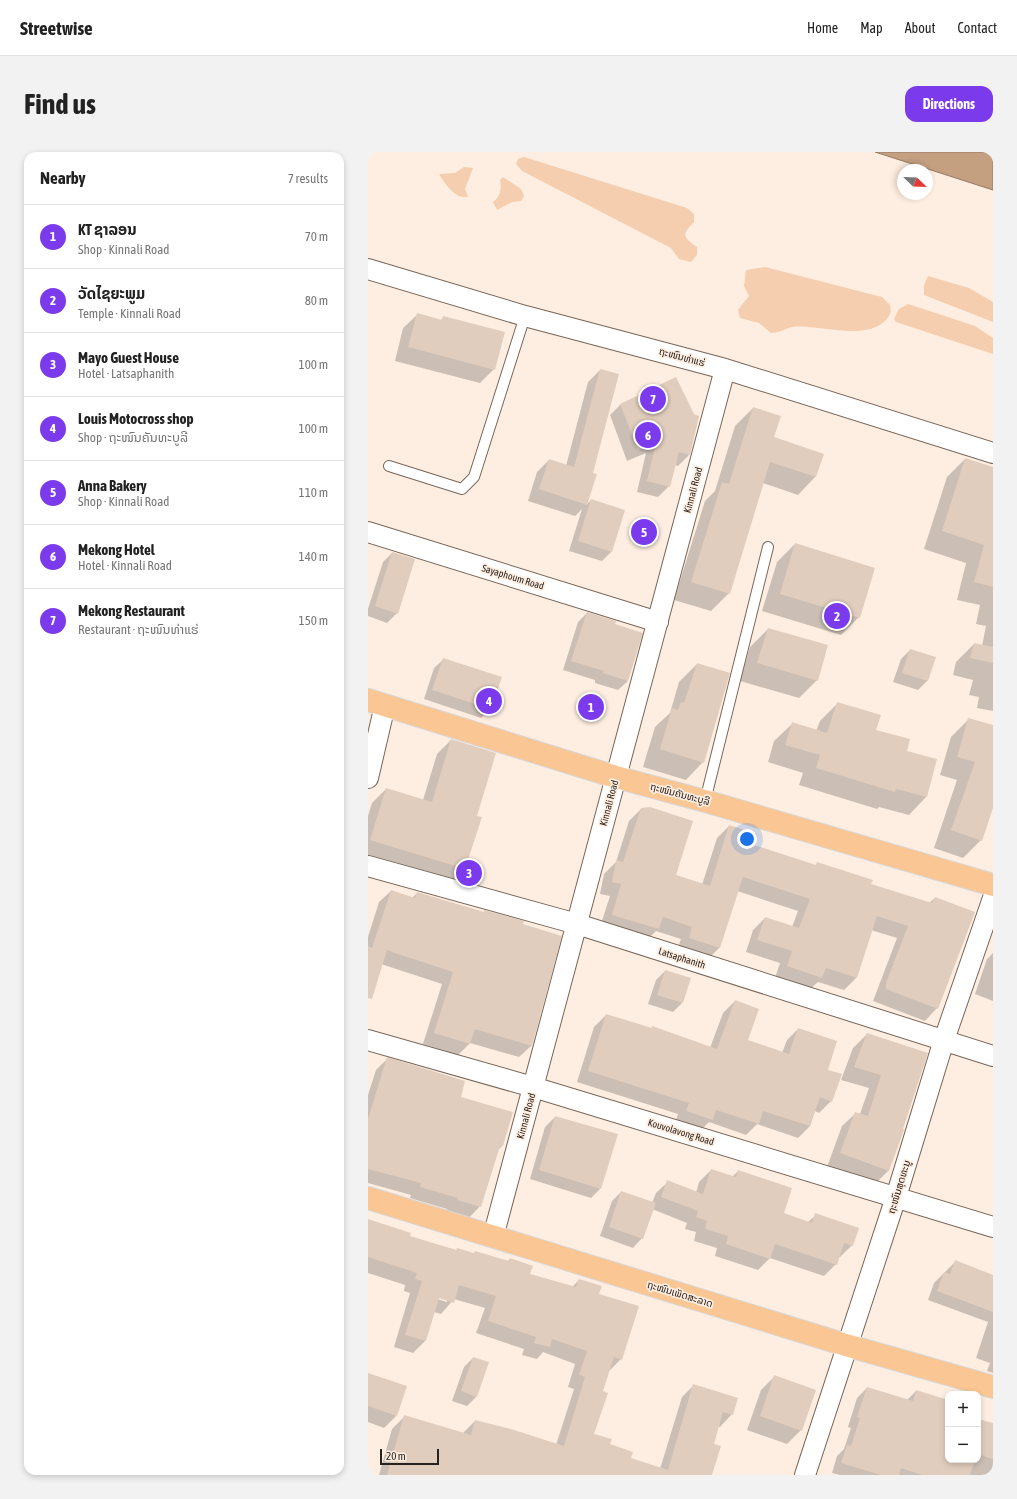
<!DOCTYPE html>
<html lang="en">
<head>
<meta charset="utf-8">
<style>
  :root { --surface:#fff; --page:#f2f2f2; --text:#222; --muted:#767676; --line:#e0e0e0; --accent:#7c3aed }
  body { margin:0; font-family:"Asap Condensed","Noto Sans Lao",sans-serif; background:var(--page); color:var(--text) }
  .controls { position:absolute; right:12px; bottom:12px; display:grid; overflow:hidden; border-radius:8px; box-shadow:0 2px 6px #0003 }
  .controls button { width:36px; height:36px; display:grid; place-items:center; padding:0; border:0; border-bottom:1px solid var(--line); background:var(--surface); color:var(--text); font:20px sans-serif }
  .compass { position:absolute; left:529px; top:12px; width:36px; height:36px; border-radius:50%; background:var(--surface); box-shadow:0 2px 6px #0003; rotate:113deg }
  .scale { position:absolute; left:12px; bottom:10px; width:59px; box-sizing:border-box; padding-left:4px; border:2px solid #29221c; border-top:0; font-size:11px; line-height:14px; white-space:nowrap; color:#29221c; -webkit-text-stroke:3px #feeee1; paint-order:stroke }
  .you { position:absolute; left:379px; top:687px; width:14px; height:14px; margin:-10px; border:3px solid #fff; border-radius:50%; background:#1a73e8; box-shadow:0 0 0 6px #1a73e833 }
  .badge { display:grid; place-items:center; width:26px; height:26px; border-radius:50%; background:var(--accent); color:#fff; font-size:13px; font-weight:700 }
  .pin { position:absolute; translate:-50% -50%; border:2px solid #fff; box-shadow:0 1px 4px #0006 }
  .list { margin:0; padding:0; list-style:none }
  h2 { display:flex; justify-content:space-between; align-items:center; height:52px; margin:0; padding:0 16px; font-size:17px }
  h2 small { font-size:13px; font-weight:400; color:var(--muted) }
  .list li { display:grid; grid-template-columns:26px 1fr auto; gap:12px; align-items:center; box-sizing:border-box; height:64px; padding:0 16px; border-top:1px solid var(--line) }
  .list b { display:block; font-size:15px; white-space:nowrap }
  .list p { margin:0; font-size:13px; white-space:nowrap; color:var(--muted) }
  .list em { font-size:13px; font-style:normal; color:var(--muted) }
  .map { position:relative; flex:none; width:625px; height:1323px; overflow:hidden; border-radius:12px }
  header { display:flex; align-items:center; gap:24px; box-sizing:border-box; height:56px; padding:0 20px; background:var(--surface); border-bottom:1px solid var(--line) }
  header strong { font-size:19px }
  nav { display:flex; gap:22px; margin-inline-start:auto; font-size:14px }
  .intro { display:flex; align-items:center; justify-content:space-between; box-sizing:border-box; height:96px; padding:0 24px }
  h1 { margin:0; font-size:28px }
  .button { padding:10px 18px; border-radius:12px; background:var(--accent); color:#fff; font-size:14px; font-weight:700 }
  main { display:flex; gap:24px; padding:0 24px }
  aside { flex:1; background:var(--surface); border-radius:12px; box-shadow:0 2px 6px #0003 }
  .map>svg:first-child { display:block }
  .green { fill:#f4ceae }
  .water { fill:#c49f80; stroke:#967a62 }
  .shadow { fill:#0003; fill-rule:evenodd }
  .building { fill:#e1cdbd }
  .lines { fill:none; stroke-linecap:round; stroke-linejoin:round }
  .service-casing { stroke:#786658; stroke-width:12 }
  .minor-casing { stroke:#786658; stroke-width:22 }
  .primary-casing { stroke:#d8d7d6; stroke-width:24 }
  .service { stroke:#fff; stroke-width:10 }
  .minor { stroke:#fff; stroke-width:20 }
  .primary { stroke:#fac693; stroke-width:22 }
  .labels { text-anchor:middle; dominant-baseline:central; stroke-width:3.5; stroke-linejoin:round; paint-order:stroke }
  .street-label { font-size:10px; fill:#29221c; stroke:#feeee1 }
</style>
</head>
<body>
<header>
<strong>Streetwise</strong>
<nav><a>Home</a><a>Map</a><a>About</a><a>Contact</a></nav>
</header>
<div class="intro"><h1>Find us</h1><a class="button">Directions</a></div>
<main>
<aside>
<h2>Nearby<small>7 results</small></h2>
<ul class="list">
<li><span class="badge">1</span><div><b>KT ຊາລອນ</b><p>Shop · Kinnali Road</p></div><em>70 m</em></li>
<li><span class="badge">2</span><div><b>ວັດໄຊຍະພູມ</b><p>Temple · Kinnali Road</p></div><em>80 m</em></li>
<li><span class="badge">3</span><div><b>Mayo Guest House</b><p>Hotel · Latsaphanith</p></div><em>100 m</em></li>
<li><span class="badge">4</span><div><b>Louis Motocross shop</b><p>Shop · ຖະໜົນຄັນທະບູລີ</p></div><em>100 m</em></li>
<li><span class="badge">5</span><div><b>Anna Bakery</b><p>Shop · Kinnali Road</p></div><em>110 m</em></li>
<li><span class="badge">6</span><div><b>Mekong Hotel</b><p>Hotel · Kinnali Road</p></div><em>140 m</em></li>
<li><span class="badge">7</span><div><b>Mekong Restaurant</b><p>Restaurant · ຖະໜົນທ່າແຮ່</p></div><em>150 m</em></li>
</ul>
</aside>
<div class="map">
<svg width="625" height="1323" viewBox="0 0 625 1323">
  <rect width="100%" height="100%" fill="#feeee1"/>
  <path class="green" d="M156,5l163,51 7,6v8c-12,12 -12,15 3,25v8l-6,7 -12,-3 -8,-11 -149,-77 -6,-7 2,-5z
    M96,15l9,1 -8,21 3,8c-13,2 -22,-12 -29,-23l16,-1z
    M135,25l18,12 3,7 -3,5 -9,1 -15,8 -4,-8c7,-6 9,-12 7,-22z
    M397,115l117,30 8,8 1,7c-15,34 -72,11 -99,15 -8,2 -13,6 -21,6l-12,-10 -19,-5 -2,-8 11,-14 -5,-10 2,-16z
    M560,124l41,12 24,14v20l-69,-27v-10z
    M540,152l67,22 18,12v16l-97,-32 -2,-3 5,-10z"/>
  <path class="water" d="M507,0h118v38z"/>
  <path class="shadow" d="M49,163l23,6 4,-4 50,52 -14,14 -85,-22 8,-33z
    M232,218l-8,104 3,1 -9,30 5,-5 20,52 -9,9 -33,-10 13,-42 -7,7 -47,-15 9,-29 12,-12 17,6 22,-84z
    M253,252l68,51 -11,11 -3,-1 -6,21 -11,11 -21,-5 9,-39 -19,8 -17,-46z
    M385,256l20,29 50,18 -8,22 -17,18 -35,-12 -34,110 -18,18 -37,-11 31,-99 10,-10 20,-65z
    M597,307l28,9v243l-16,-3 2,-11 -10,-2 4,-15 -20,-5 3,-13 18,-18 8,2 4,-20 -10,-2 4,-19 -23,-5 9,-37 -42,-14 23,-72z
    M427,392l64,73 -18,18 -79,-24 15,-49z
    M24,401l5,60 -10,10 -19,-7v-7l15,-47z
    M219,461l41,68 -10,9 -23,-7v-3l-32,-10 15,-48z
    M400,477l49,51 -18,18 -59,-17 10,-34z
    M542,498l25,8 -8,23 -9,9 -25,-8 8,-23z
    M76,507l46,50 -9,9 -57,-19 10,-31z
    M329,512l6,98 -17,18 -43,-13 12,-40 15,-14 9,-31z
    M470,551l67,49 21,45 -17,18 -30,-8 -2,2 -78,-24 4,-12 -35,-11 6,-21 18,-17 24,7 4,-10z
    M601,567l24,7v79l-12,35 -18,18 -29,-10 23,-68 -17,-5 11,-38z
    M83,588l25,76 -12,52 -14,14 -82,-25v-41l4,-13 14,-14 37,11 14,-46z
    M273,657l33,66 28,10 15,-47 12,-12 24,20 62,20 2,-3 53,22 59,18 6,-5 2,110 -12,13 -52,-20 24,-63 -26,-8 -15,48 -12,12 -26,-8 -9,8 -34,-12 5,-15 -34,-11 7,-22 12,-12 27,9 6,-16 -61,-20 -18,57 -12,12 -30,-10 4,-11 -25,-8 -10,10 -46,-14 10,-31 -10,-2 4,-20 12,-12 13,-41z
    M23,739l21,7 5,-5 104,32 10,121 -12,11 -49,-14 -12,12 -35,-11 19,-60 -61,-20 -13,24v-51l11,-35z
    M625,801v48l-18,-7 12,-35z
    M297,819l17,32 -9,9 -25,-8 8,-24z
    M367,849l12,40 35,12 5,-13 11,-11 29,41 4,31 -12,12 -4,-2 -5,15 -12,12 -41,-14 -11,11 -37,-13 -9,9 -25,-8 3,-9 -101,-32 17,-55 12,-12 104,33 13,-35z
    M499,882l36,96 -15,41 -13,13 -48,-17 15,-41 14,-13 4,1 9,-26 -28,-8 12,-32z
    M19,907l73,38 42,49 -4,4 -18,56 -11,12 -23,-7 1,-2 -37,-11 1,-3 -43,-12v-88l8,-25z
    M187,965l45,72 -9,9 -61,-19 15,-52z
    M343,1018l21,7 6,-6 44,43 26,8 8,-7 36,30 -12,12h-1l-3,7 -12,12 -54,-18 -12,12 -43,-14 2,-8 -23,-7 2,-9 -11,-3 2,-6 -35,-14 -10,29 -9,10 -33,-12 12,-35 9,-9 31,11 4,-10 12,-11 28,11 3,-11z
    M0,1068l41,17 47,13 52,11 2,-2 19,16 43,12 7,-7 19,15 23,64 -13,13 -6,20 -9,42 37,25 30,10 22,-72 12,-12 38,29 -12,13 -2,-1 -6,19 -1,30h-332l13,-46 12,-12 59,16 12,-12 81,24 18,-56 -6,-2 7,-23 -32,-12 -6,7 -15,-4 2,-6 -48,-16 9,-25 -31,-9 -13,15 -7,-2 -9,29 -12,12 -19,-6 16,-54 -6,-2 1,-6 -37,-12zM66,1144l13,3v3l-13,-4z
    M587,1110l38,14v97l-6,-2 3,-8 -14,-5 12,-36 -60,-22 6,-17z
    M105,1206l15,5 -12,34 -9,9 -15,-5 12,-34z
    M0,1222l28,42 -12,12 -16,-6z
    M407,1224l26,54 -14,14 -40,-14 14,-40z
    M499,1236l40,12 9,-9 32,18v51h30v-41l15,5v51h-153l-8,-2 5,-17 7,-7 7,-21 -3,-1 9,-29z"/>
  <path class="building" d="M49,161l25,7 1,-4 62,16 -10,38 -87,-23z
    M232,217l19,5 -26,99 4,1 -10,31 -48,-16 10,-30 25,8z
    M308,225l18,37 5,2 -9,39 -11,-3 -9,35 -23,-6 9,-38 -18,7 -18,-46z
    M385,255l28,9 -7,21 50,17 -8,23 -46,-15 -40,132 -39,-12 31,-100 7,2z
    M597,306l28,9v120l-19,-5 10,-37 -42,-14z
    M223,347l34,11 -13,42 -34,-11z
    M427,391l80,25 -15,50 -80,-24z
    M24,400l23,7 -17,55 -23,-8z
    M219,460l29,9 -1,3 28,9 -15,48 -25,-8 1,-2 -33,-10z
    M400,476l60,17 -10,36 -61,-18z
    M606,491l19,4v16l-23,-5z
    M542,497l26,8 -8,24 -26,-8z
    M75,506l59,19 -11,32 -59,-19z
    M329,511l33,10 -26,90 -44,-14 12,-41 6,2 3,-8 3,1z
    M469,550l44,13 -5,15 34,9 -3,12 30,8 -10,38 -31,-8 -1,3 -79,-24 4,-13 -35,-10 7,-23 35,11z
    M600,566l25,7v83l-11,33 -31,-11 24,-68 -18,-5z
    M83,587l45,14 -19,63 5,1 -17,52 -95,-29 16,-52 46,14z
    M282,655l43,14 -17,54 34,11 19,-61 28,9 -3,11 62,20 1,-3 56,18 -2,4 61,19 3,-6 40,15 -37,97 -52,-20v-6l22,-57 -31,-10 -20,62 -31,-10 -4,10 -35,-12 5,-15 -35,-11 8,-23 34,11 11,-29 -67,-22 -23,71 -31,-10 3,-11 -29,-10 -4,12 -47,-14 9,-31 -9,-2 4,-22 7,2 18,-54z
    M23,738l24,8 2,-6 67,20v-2l40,11 -1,3 39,12 -30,110 -57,-17 -5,15 -36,-11 19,-61 -58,-19 -8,-3 -15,49 -4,-1v-52l4,2z
    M297,818l26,8 -8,25 -26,-8z
    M367,848l24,9 -11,31 41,14 9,-26 39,13 -9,29 14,4 -10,28 -12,-5 -10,29 -47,-15 -4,13 -43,-14 -3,10 -27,-9 3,-8 -101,-32 18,-57 46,14v-2l65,23z
    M499,881l61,20 -25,76 1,1 -15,41 -49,-18 15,-41 13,4 13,-41 -27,-8z
    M19,905l78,24 -4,16 52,15 -10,34h-3l-19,61 -24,-7 1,-2 -38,-11 1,-4 -53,-14v-50z
    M187,964l63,18 -17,55 -62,-19z
    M343,1017l25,8 2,-7 54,18 -8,25 28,10 3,-10 44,15 -6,18 -9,-3 -7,22 -62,-21 -5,15 -44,-15 2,-8 -23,-7 2,-8 -11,-4 2,-6 -37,-14 6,-17 36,14z
    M253,1039l35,12 -13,36 -34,-12z
    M0,1067l43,14 -1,3 46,14 1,-2 17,5 1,-2 34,10 1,-3 23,8 -3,8 46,13 3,-8 23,7 -3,8 40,12 -17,54 -8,-3 -11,34 5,2 -14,41 18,5 -2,5 23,8 -2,6 37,12 25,-86 45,14 -5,17 -10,-3 -9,32 7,2 -9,29h-325l17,-60 67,20 4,-15 36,9 53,17 21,-69 -6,-2 8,-24 -35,-12 -2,8 -16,-4 2,-6 -48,-16 8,-25 -37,-11 -5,18 -15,-5 -13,43 -21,-6 17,-54 -7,-2 2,-6 -49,-16z
    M587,1108l38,15v37l-56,-21 7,-19 6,2z
    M105,1205l16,5 -12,35 -16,-6z
    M0,1221l39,13 -10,30 -29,-10z
    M406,1223l42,15 -14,41 -42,-15z
    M499,1235l46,14 3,-11 32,10v60h27l-5,15h-48l-21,-7 -2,7h-18l-40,-12 6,-18 4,1 9,-28 -3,-1z
    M610,1267l15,4v36l-15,-5z"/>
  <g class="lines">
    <defs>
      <path id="service" d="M21,314l73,23 12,-12 51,-161
        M337,649l63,-254"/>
      <path id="minor" d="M0,117l157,47 200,53 268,84
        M0,380l290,90
        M0,626l17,-73
        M0,714l209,58 416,132
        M0,888l165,47 460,140
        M125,1085l232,-868
        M437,1323l91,-278 48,-157 49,-142"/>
      <path id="primary" d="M0,548l248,77 89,24 288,84
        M0,1046l478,147 147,42"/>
    </defs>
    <use href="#service" class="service-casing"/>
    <use href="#minor" class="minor-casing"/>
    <use href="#primary" class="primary-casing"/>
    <use href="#service" class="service"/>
    <use href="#minor" class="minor"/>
    <use href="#primary" class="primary"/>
  </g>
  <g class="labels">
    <g class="street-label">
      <text transform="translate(314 205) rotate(15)">ຖະໜົນທ່າແຮ່</text>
      <text transform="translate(325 338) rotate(-75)">Kinnali Road</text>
      <text transform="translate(145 425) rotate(17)">Sayaphoum Road</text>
      <text transform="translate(312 642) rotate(15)">ຖະໜົນຄັນທະບູລີ</text>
      <text transform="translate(241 651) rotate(-75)">Kinnali Road</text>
      <text transform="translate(314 806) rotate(18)">Latsaphanith</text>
      <text transform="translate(158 964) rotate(-75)">Kinnali Road</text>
      <text transform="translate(313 980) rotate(17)">Kouvolavong Road</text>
      <text transform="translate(531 1035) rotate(-73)">ຖະໜົນສຸດທະນູ</text>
      <text transform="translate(312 1142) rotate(17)">ຖະໜົນເພັດສະລາດ</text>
    </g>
  </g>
</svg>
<div class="controls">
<button>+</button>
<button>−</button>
</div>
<svg class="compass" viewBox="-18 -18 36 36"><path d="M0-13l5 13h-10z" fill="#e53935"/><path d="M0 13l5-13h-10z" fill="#767676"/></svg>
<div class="scale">20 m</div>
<div class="you"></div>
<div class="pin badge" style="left:223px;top:555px">1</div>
<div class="pin badge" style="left:469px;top:464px">2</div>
<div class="pin badge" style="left:101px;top:721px">3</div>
<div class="pin badge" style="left:121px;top:549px">4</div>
<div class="pin badge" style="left:276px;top:380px">5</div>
<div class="pin badge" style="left:280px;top:283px">6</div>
<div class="pin badge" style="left:285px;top:247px">7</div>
</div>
</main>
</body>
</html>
